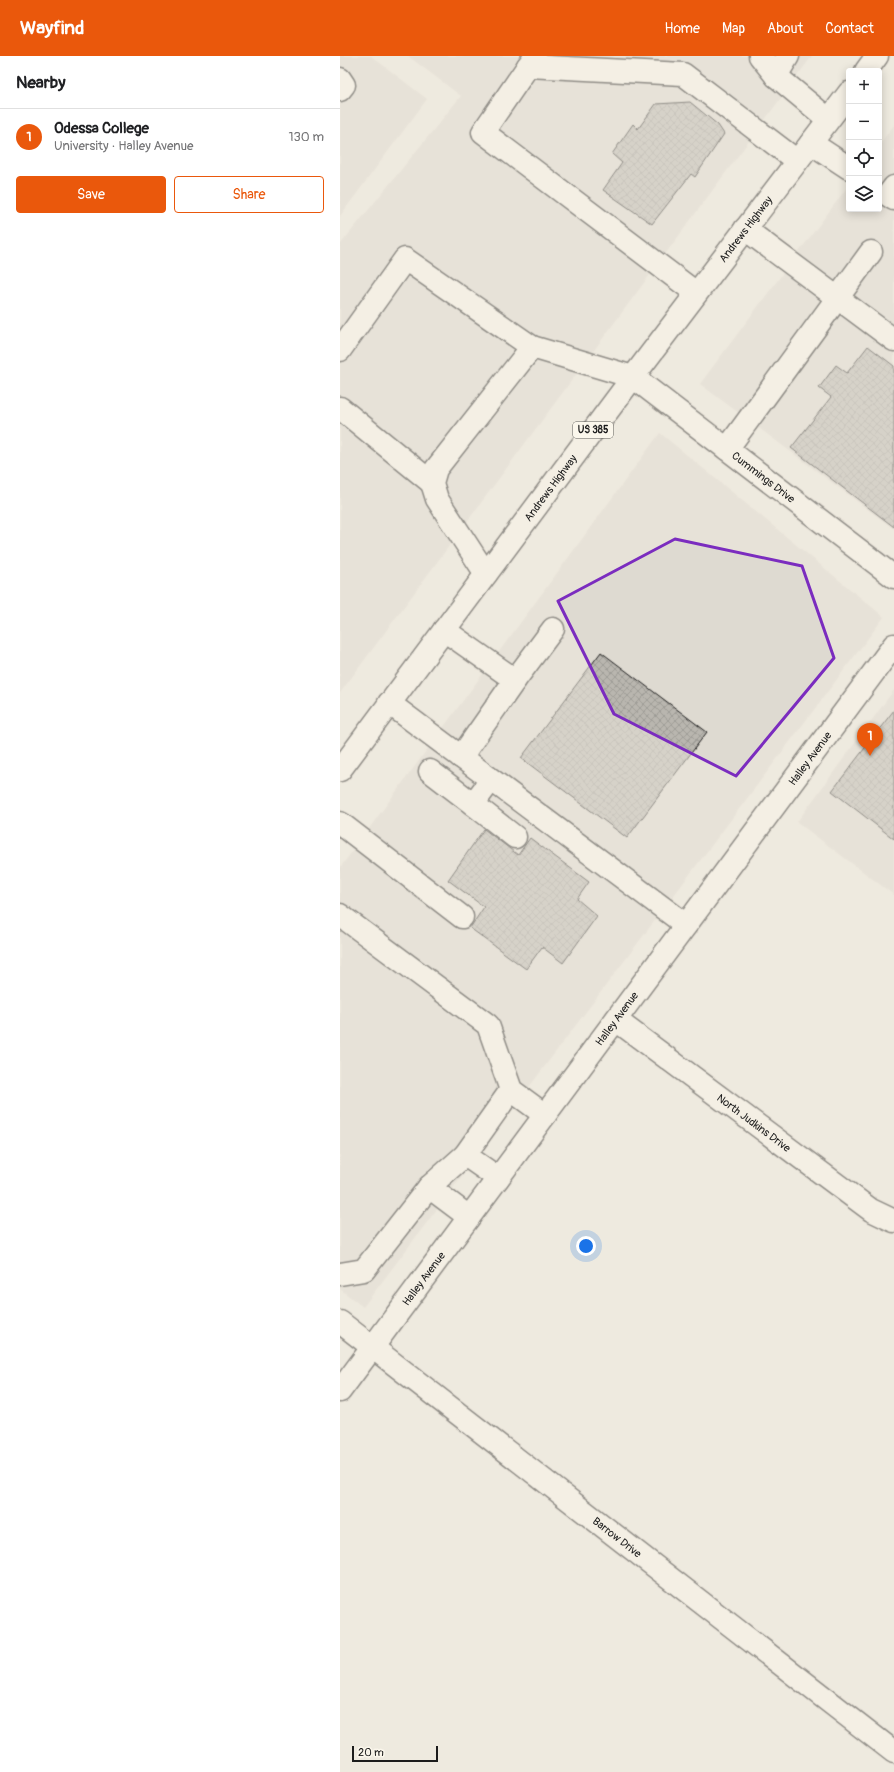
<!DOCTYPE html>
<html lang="en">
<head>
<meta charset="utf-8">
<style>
  :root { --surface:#fff; --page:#f2f2f2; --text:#202124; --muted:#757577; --line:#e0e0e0; --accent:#ea580c }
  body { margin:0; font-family:Pangolin,sans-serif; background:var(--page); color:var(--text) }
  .controls { position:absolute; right:12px; top:12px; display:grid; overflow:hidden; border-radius:4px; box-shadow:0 2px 10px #0003 }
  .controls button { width:36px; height:36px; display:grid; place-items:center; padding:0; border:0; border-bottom:1px solid var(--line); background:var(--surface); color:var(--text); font:20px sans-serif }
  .scale { position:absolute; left:12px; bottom:10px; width:86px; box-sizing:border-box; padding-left:4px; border:2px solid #1c1c1c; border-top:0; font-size:11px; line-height:14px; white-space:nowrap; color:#1c1c1c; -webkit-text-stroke:3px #fbf7ec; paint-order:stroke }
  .you { position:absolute; left:246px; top:1190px; width:14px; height:14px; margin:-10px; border:3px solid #fff; border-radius:50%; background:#1a73e8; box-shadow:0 0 0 6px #1a73e833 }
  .badge { display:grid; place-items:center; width:26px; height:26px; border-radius:50%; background:var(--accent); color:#fff; font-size:13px; font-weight:700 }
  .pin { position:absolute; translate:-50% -33px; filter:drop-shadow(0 1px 2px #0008) }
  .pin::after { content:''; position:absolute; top:21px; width:14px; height:12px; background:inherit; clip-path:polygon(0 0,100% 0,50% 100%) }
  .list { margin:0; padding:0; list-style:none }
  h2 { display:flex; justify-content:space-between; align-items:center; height:52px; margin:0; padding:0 16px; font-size:17px }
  h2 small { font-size:13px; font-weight:400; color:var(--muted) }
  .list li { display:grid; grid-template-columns:26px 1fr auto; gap:12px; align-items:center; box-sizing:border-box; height:56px; padding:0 16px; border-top:1px solid var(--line) }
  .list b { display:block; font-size:15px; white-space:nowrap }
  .list p { margin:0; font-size:13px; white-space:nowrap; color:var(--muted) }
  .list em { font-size:13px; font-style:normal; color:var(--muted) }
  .actions { display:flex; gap:8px; padding:12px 16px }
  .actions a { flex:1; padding:9px 0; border:1px solid var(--accent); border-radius:4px; text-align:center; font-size:14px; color:var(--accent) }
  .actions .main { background:var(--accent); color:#fff }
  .icon { flex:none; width:22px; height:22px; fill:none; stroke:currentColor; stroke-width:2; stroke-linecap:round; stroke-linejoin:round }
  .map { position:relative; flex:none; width:554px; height:1716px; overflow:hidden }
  header { display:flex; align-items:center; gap:24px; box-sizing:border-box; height:56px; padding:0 20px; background:var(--accent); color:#fff }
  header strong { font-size:19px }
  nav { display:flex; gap:22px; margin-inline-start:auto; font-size:14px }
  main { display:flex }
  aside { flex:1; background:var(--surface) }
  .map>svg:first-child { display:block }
  .built { fill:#dedad1 }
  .building { fill:url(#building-cross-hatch); stroke:#1c1c1c }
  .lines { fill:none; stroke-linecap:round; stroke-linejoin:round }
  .minor-casing { stroke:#1c1c1c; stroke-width:25 }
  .major-casing { stroke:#1c1c1c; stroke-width:25 }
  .minor { stroke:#fbf7ec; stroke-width:22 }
  .major { stroke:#fbf7ec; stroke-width:22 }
  .marked { fill:none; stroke:#7b2cbf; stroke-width:3; stroke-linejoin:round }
  .labels { text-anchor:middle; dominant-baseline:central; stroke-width:3; stroke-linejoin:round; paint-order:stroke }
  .shield { fill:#fbf7ec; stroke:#5f5e5a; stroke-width:1 }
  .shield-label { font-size:10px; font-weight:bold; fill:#1c1c1c }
  .street-label { font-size:11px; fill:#1c1c1c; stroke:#fbf7ec }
</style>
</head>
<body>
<header>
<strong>Wayfind</strong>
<nav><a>Home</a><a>Map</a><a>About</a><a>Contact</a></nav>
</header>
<main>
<aside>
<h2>Nearby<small></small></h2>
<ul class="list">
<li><span class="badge">1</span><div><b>Odessa College</b><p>University · Halley Avenue</p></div><em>130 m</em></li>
</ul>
<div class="actions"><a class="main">Save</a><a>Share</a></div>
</aside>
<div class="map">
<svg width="554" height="1716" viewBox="0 0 554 1716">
  <defs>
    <pattern id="building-cross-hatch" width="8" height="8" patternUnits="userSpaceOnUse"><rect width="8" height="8" fill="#b9b6af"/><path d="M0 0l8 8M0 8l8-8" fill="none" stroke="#9e9c96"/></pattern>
  </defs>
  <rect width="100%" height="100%" fill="#eeeadf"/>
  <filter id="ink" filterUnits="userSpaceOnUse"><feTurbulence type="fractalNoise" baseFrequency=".025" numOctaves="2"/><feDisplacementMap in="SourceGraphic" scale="8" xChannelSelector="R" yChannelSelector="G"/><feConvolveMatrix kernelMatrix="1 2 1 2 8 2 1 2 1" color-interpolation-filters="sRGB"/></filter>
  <g filter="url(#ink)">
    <path class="built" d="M0,0h31l56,43 -87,117z
      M68,0h404l-472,637v-448l121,-149z
      M554,69v404l-194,-145 149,-199v24h30v-64z
      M320,377l224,184 -521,690 -23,-18v-421z
      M554,634v205l-97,-73z"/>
    <path class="building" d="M350,46l28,23 6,9 -29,43 -4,-3 -39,50 -49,-34 19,-27 -10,-9 21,-30 5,5 18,-25z
      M528,290l26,20v161l-103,-79 40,-51 -12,-9 17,-23 11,8z
      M261,596l106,80 -80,106 -106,-80z
      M554,654v129l-62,-48z
      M144,773l34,26 12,-17 59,44 -12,17 20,17 -34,47 -21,-16 -16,22 -56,-41 14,-21 -36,-27z"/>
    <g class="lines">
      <defs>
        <g id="minor">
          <path d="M195,0l-52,76 213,161"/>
          <path d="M420,0l16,20 52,43"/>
          <path d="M188,10l155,8 114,87"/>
          <path d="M436,20l12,-20"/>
          <path d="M0,23l4,6 -4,5"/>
          <path d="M471,87l38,25"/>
          <path d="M554,131l-6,8 6,4"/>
          <path d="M405,173l149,111"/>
          <path d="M0,294l65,-91 127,88"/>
          <path d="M0,352l92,75"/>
          <path d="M387,393l144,-197"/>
          <path id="s1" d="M146,518l-49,-75 -5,-16 4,-14 96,-122 101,30 261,200"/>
          <path d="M104,574l71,50 -54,77"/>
          <path d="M175,624l38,-51"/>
          <path d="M49,647l297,222"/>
          <path d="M90,715l43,33 18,-24"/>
          <path d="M133,748l42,33"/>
          <path d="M0,767l122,94"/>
          <path d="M0,859l148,110 23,65 34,25"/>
          <path id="s2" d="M276,964l255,190 23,11"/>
          <path d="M125,1099l46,-65"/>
          <path d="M89,1131l40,30"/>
          <path d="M0,1218l24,-4 65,-83 36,-32 33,23"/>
          <path id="s3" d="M0,1266l554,430"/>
          <path id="s4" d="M0,1335l554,-746"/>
        </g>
        <g id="major">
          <path d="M526,15l11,-15"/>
          <path id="s5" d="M0,714l293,-393 216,-284"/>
        </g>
      </defs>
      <use href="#minor" class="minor-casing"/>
      <use href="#major" class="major-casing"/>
      <use href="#minor" class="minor"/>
      <use href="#major" class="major"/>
    </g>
  </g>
  <path d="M0 0H554V1716H0ZM335,483l127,27 32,92 -98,118 -122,-62 -56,-113z" fill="#eeeadf" fill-opacity=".55" fill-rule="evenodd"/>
  <path class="marked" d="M335,483l127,27 32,92 -98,118 -122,-62 -56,-113z"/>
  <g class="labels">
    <rect class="shield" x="233" y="366" width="40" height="16" rx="3"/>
    <g class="shield-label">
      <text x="253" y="374">US 385</text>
    </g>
    <g class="street-label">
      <text stroke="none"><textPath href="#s5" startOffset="676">Andrews Highway</textPath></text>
      <text stroke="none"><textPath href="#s1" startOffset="546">Cummings Drive</textPath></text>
      <text stroke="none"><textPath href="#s5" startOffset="352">Andrews Highway</textPath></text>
      <text stroke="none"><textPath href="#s4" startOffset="788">Halley Avenue</textPath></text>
      <text stroke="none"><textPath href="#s4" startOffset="464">Halley Avenue</textPath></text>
      <text stroke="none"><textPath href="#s2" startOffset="172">North Judkins Drive</textPath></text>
      <text stroke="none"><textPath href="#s4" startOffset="140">Halley Avenue</textPath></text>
      <text stroke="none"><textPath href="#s3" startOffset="351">Barrow Drive</textPath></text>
    </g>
  </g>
</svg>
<div class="controls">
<button>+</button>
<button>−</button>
<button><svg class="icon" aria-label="locate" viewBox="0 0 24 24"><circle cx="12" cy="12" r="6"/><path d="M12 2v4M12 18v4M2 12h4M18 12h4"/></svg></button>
<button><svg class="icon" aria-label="layers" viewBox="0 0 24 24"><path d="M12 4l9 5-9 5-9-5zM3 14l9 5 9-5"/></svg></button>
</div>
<div class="scale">20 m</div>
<div class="you"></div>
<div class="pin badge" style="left:530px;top:700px">1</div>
</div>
</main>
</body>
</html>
